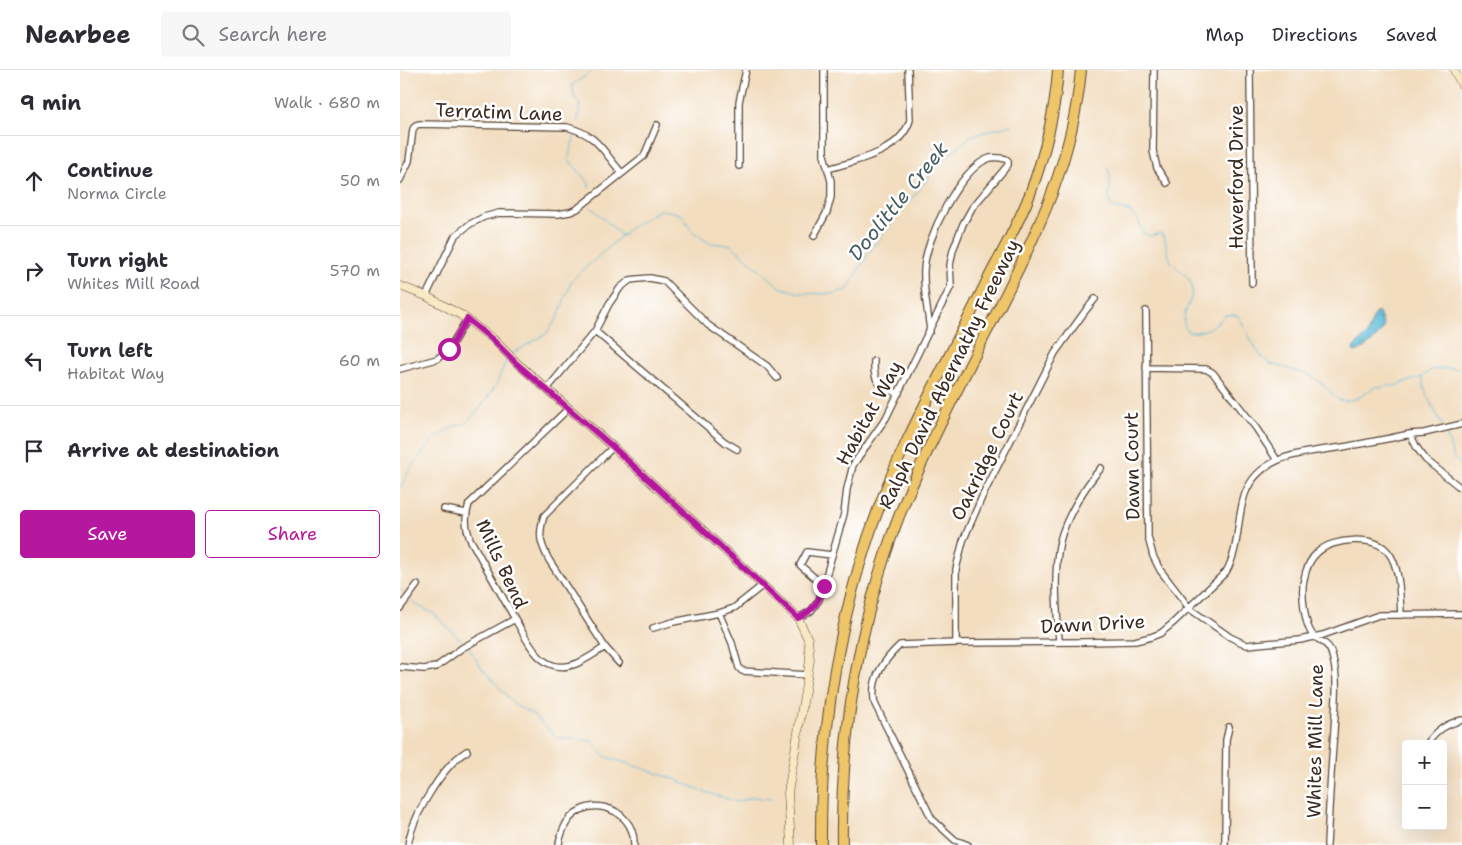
<!DOCTYPE html>
<html lang="en">
<head>
<meta charset="utf-8">
<style>
  :root { --surface:#fff; --page:#f7f7f7; --text:#2b2b33; --muted:#7c7c81; --line:#e1e1e2; --accent:#b5179e }
  body { margin:0; font-family:"Shantell Sans",sans-serif; background:var(--page); color:var(--text) }
  .controls { position:absolute; right:15px; bottom:15px; display:grid; overflow:hidden; border-radius:5px; box-shadow:0 5px 20px #0002 }
  .controls button { width:45px; height:45px; display:grid; place-items:center; padding:0; border:0; border-bottom:1px solid var(--line); background:var(--surface); color:var(--text); font:25px sans-serif }
  .stop { position:absolute; width:15px; height:15px; margin:-11px; border:4px solid #b5179e; border-radius:50%; background:#fff }
  .stop.end { background:#b5179e; border-color:#fff; box-shadow:0 1px 5px #0008 }
  .list { margin:0; padding:0; list-style:none }
  h2 { display:flex; justify-content:space-between; align-items:center; height:65px; margin:0; padding:0 20px; font-size:21px }
  h2 small { font-size:16px; font-weight:400; color:var(--muted) }
  .list li { display:grid; grid-template-columns:32px 1fr auto; gap:15px; align-items:center; box-sizing:border-box; height:90px; padding:0 20px; border-top:1px solid var(--line) }
  .list b { display:block; font-size:19px; white-space:nowrap }
  .list p { margin:0; font-size:16px; white-space:nowrap; color:var(--muted) }
  .list em { font-size:16px; font-style:normal; color:var(--muted) }
  .actions { display:flex; gap:10px; padding:15px 20px }
  .actions a { flex:1; padding:11px 0; border:1px solid var(--accent); border-radius:5px; text-align:center; font-size:18px; color:var(--accent) }
  .actions .main { background:var(--accent); color:#fff }
  .icon { flex:none; width:28px; height:28px; fill:none; stroke:currentColor; stroke-width:2; stroke-linecap:round; stroke-linejoin:round }
  .map { position:relative; flex:none; width:1062px; height:775px; overflow:hidden }
  header { display:flex; align-items:center; gap:30px; box-sizing:border-box; height:70px; padding:0 25px; background:var(--surface); border-bottom:1px solid var(--line) }
  header strong { font-size:24px }
  nav { display:flex; gap:28px; margin-inline-start:auto; font-size:18px }
  .search { width:350px; height:45px; background:var(--page); display:flex; align-items:center; gap:12px; box-sizing:border-box; padding:0 18px; border-radius:5px; color:var(--muted); font-size:19px }
  main { display:flex }
  aside { flex:1; background:var(--surface) }
  .map>svg:first-child { display:block }
  .water { fill:url(#water-ripples); stroke:#4b727c }
  .lines { fill:none; stroke-linecap:round; stroke-linejoin:round }
  .stream { stroke:#5bbbda; stroke-width:1 }
  .street-casing { stroke:#564536; stroke-width:8 }
  .secondary-casing { stroke:#564536; stroke-width:9 }
  .highway-casing { stroke:#564536; stroke-width:12 }
  .street { stroke:#fff; stroke-width:5.5 }
  .secondary { stroke:#f8e8c3; stroke-width:8 }
  .highway { stroke:#eec569; stroke-width:10 }
  .route { stroke:#b5179e; stroke-width:6 }
  .labels { text-anchor:middle; dominant-baseline:central; stroke-width:5; stroke-linejoin:round; paint-order:stroke }
  .street-label { font-size:19px; fill:#3b2a1e; stroke:#fff }
  .water-label { font-size:20px; font-style:italic; fill:#465d60; stroke:#fff }
</style>
</head>
<body>
<header>
<strong>Nearbee</strong>
<div class="search"><svg class="icon" aria-label="search" viewBox="0 0 24 24"><circle cx="10" cy="10" r="6"/><path d="M15 15l6 6"/></svg>Search here</div>
<nav><a>Map</a><a>Directions</a><a>Saved</a></nav>
</header>
<main>
<aside>
<h2>9 min<small>Walk · 680 m</small></h2>
<ul class="list">
<li><svg class="icon" aria-label="ahead" viewBox="0 0 24 24"><path d="M12 20V5M6 11l6-6 6 6"/></svg><div><b>Continue</b><p>Norma Circle</p></div><em>50 m</em></li>
<li><svg class="icon" aria-label="right" viewBox="0 0 24 24"><path d="M7 20v-9h11M14 6l5 5-5 5"/></svg><div><b>Turn right</b><p>Whites Mill Road</p></div><em>570 m</em></li>
<li><svg class="icon" aria-label="left" viewBox="0 0 24 24"><path d="M17 20v-9H6M10 6l-5 5 5 5"/></svg><div><b>Turn left</b><p>Habitat Way</p></div><em>60 m</em></li>
<li><svg class="icon" aria-label="arrive" viewBox="0 0 24 24"><path d="M6 21V4h12l-3 4 3 4H6"/></svg><div><b>Arrive at destination</b></div></li>
</ul>
<div class="actions"><a class="main">Save</a><a>Share</a></div>
</aside>
<div class="map">
<svg width="1062" height="775" viewBox="0 0 1062 775">
  <defs>
    <pattern id="water-ripples" width="26" height="14" patternUnits="userSpaceOnUse" patternTransform="scale(1.25)"><rect width="26" height="14" fill="#5bbbda"/><path d="M2 4q2-2 4 0t4 0M15 11q2-2 4 0t4 0" fill="none" stroke="#4c98b0"/></pattern>
  </defs>
  <rect width="100%" height="100%" fill="#fff"/>
  <filter id="ink" filterUnits="userSpaceOnUse"><feTurbulence type="fractalNoise" baseFrequency=".02" numOctaves="2"/><feDisplacementMap in="SourceGraphic" scale="10" xChannelSelector="R" yChannelSelector="G"/><feConvolveMatrix kernelMatrix="1 2 1 2 8 2 1 2 1" color-interpolation-filters="sRGB"/></filter>
  <filter id="wash" filterUnits="userSpaceOnUse"><feTurbulence type="fractalNoise" baseFrequency=".0096" numOctaves="4" result="noise"/><feDisplacementMap in="SourceGraphic" scale="20" xChannelSelector="R" yChannelSelector="G"/><feGaussianBlur stdDeviation="1.12" result="paint"/><feColorMatrix in="noise" values="0 0 0 0 0 0 0 0 0 0 0 0 0 0 0 0 0 1.4 0 .05"/><feComposite in="paint" operator="in"/></filter>
  <g filter="url(#wash)">
    <rect width="100%" height="100%" fill="#f2ddbf"/>
    <path class="water" d="M975,243h4l4,11v5c-6,9 -18,21 -29,23l-1,-4 14,-13z"/>
    <g class="lines">
      <path class="stream" d="M178,51l2,-16 -6,-9 -2,-11 22,-15
        M175,65l-7,24 21,24v5
        M707,97c9,13 -4,29 6,41l17,3 8,9 5,13 7,3 11,-3c9,12 3,20 12,31 8,9 21,14 19,28 -1,15 -15,25 -4,40 15,2 27,-6 37,-17h11l3,2 17,32 6,8 9,7 39,11 10,7 19,18 8,1 11,-3 17,-11 19,-1 28,-9 9,-7 16,-2 15,2
        M191,137l30,28
        M113,283l33,-19 12,-17 14,-37 58,-52 29,-18 15,2 8,3 10,16 17,12 22,2 49,42 19,6 32,1 16,-4 22,-38 73,-91 29,-25 20,-6 22,-5
        M1022,307l4,17 17,32
        M1045,360l9,29 8,6
        M0,418l12,-22 23,-28 20,-12 10,-2 16,-17 14,-20 12,-28
        M0,519l7,7
        M10,529l5,5 19,10 30,29
        M69,578l12,19 34,38 17,9 26,24 34,3 12,15 68,22 33,14 32,10 16,-5 18,2"/>
    </g>
  </g>
  <g filter="url(#ink)">
    <g class="lines">
      <defs>
        <path id="street" d="M754,0l-1,81 4,17 10,15
          M850,0l2,213
          M339,96v-64l7,-32
          M428,99c29,-9 72,-16 82,-49l-2,-50
          M0,110l9,-19 4,-32 3,-4 4,-1 147,3c33,9 34,23 55,46
          M414,166l13,-24 4,-15v-16l-7,-26v-85
          M26,226l29,-60 15,-12 14,-7 15,-4 59,1 12,-2 7,-3 67,-53 13,-31
          M746,241l2,226 5,19 7,14 30,39 40,28 17,8 53,-5 23,-5 56,-20 83,-1
          M195,261l130,111 12,7
          M474,291c-1,20 5,28 25,32
          M746,298l60,1 7,4 43,55 21,32
          M0,299l37,-10 12,-10 18,-30
          M147,319l48,-58 14,-27 11,-16 10,-8 8,-1 12,-1 14,3 44,44 59,41 10,12
          M1010,364l7,14 9,12 36,29
          M44,439l22,4
          M424,516l-24,-21 7,-13 25,3
          M0,538l17,-23
          M319,543l13,30 7,25 3,3 66,4
          M398,548l13,-7 8,-11 25,-86 3,-25 6,-24 33,-47 65,-132 -1,-21 3,-15 10,-26 9,-16 36,-43v-4l-2,-2c-5,-1 -11,-2 -16,-1 -30,9 -65,82 -66,112 -1,21 4,40 6,61
          M115,549c14,24 27,59 63,44 9,-4 18,-10 27,-16l-56,-87c-9,-17 -11,-25 -5,-44l69,-69
          M253,558l20,-6 46,-9 15,-5 29,-23
          M659,571c-2,-30 -6,-69 1,-100 6,-24 25,-55 41,-73
          M556,573v-74l7,-28 19,-44 73,-144 31,-43 9,-11
          M205,577l14,16
          M0,597l24,2 12,-2 26,-19 53,-29 -45,-80c-5,-14 -5,-22 -1,-35l100,-96
          M1027,674c10,-14 19,-20 35,-24
          M8,775c4,-28 35,-80 59,-94
          M159,775c0,-5 2,-10 4,-15 15,-39 72,-26 71,15
          M568,775l-13,-5 -23,-21 -57,-115c-6,-23 9,-44 25,-59l56,-2 129,-1 50,-1 16,-4 10,-4 12,-10 53,-51c14,-24 10,-52 19,-78 15,-41 61,-41 98,-47 22,-4 45,-8 67,-13l14,-1 38,-9
          M825,775l1,-105 3,-13
          M927,775c2,-38 4,-76 7,-114 1,-22 5,-50 -1,-72 -3,-14 -7,-15 -18,-22 -11,-8 -14,-46 -11,-58 2,-10 7,-21 14,-27 15,-14 56,-17 70,0 12,14 12,45 13,63"/>
        <path id="secondary" d="M1054,0l8,15
          M0,216l26,10 35,19 32,24 24,24 96,84 185,171 10,21 2,21 -22,133 3,52"/>
        <path id="highway" d="M421,775c-1,-139 26,-277 86,-404 25,-53 53,-105 79,-158 15,-29 32,-58 44,-89 15,-40 25,-82 28,-124
          M442,775c-2,-125 22,-255 74,-369 26,-58 55,-114 84,-170 40,-79 73,-147 81,-236"/>
      </defs>
      <use href="#street" class="street-casing"/>
      <use href="#secondary" class="secondary-casing"/>
      <use href="#highway" class="highway-casing"/>
      <use href="#street" class="street"/>
      <use href="#secondary" class="secondary"/>
      <use href="#highway" class="highway"/>
    </g>
  </g>
  <g class="lines" filter="url(#ink)">
    <path class="route" d="M49,279l18,-30 26,21 24,24 96,83 185,171c15,-7 21,-16 26,-32"/>
  </g>
  <g class="labels">
    <g class="street-label">
      <text transform="translate(99 42) rotate(2)">Terratim Lane</text>
      <text transform="translate(836 107) rotate(-90)">Haverford Drive</text>
      <text transform="translate(549 304) rotate(-64)">Ralph David Abernathy Freeway</text>
      <text transform="translate(469 343) rotate(-61)">Habitat Way</text>
      <text transform="translate(587 386) rotate(-64)">Oakridge Court</text>
      <text transform="translate(732 396) rotate(-91)">Dawn Court</text>
      <text transform="translate(102 494) rotate(65)">Mills Bend</text>
      <text transform="translate(693 554) rotate(-3)">Dawn Drive</text>
      <text transform="translate(915 671) rotate(-89)">Whites Mill Lane</text>
    </g>
    <g class="water-label">
      <text transform="translate(498 131) rotate(-51)">Doolittle Creek</text>
    </g>
  </g>
</svg>
<div class="controls">
<button>+</button>
<button>−</button>
</div>
<div class="stop" style="left:49px;top:279px"></div>
<div class="stop end" style="left:424px;top:516px"></div>
</div>
</main>
</body>
</html>
